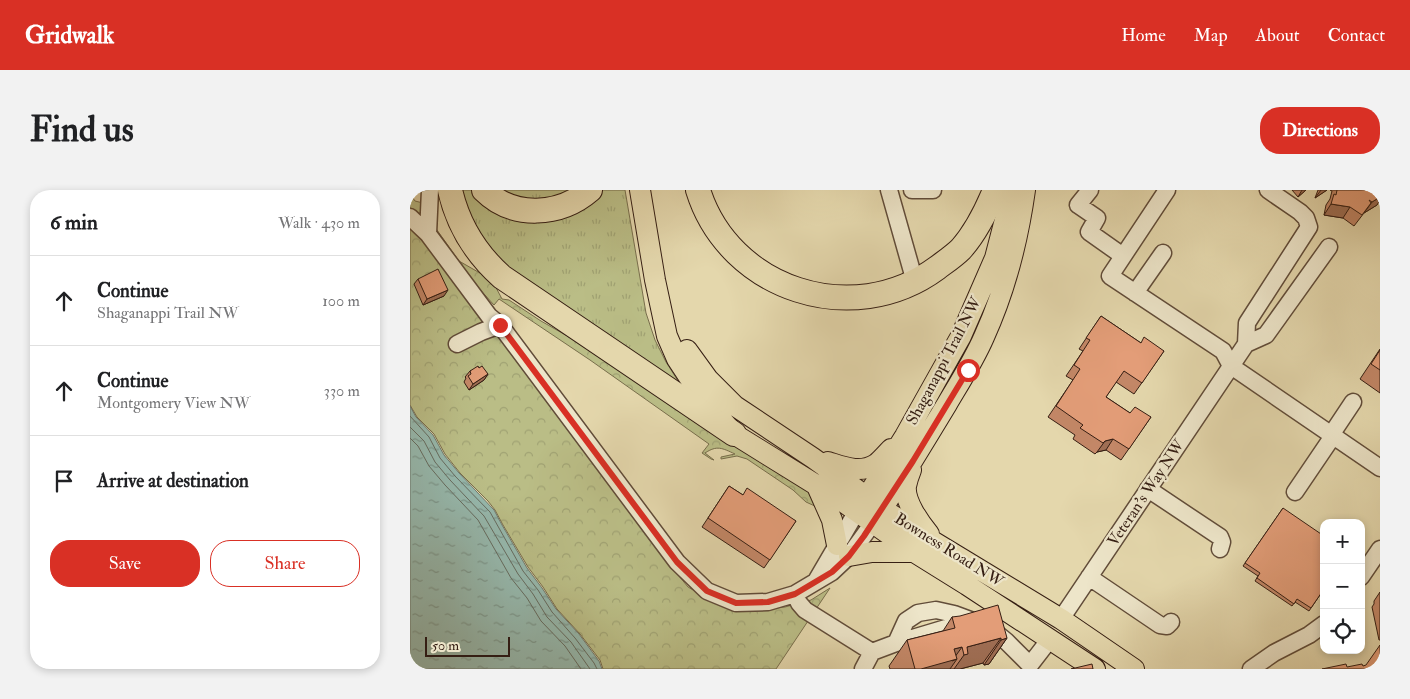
<!DOCTYPE html>
<html lang="en">
<head>
<meta charset="utf-8">
<style>
  :root { --surface:#fff; --page:#f2f2f2; --text:#202124; --muted:#757577; --line:#e0e0e0; --accent:#d93025 }
  body { margin:0; font-family:"IM FELL Double Pica",serif; background:var(--page); color:var(--text) }
  .controls { position:absolute; right:15px; bottom:15px; display:grid; overflow:hidden; border-radius:10px; box-shadow:0 2px 8px #0003 }
  .controls button { width:45px; height:45px; display:grid; place-items:center; padding:0; border:0; border-bottom:1px solid var(--line); background:var(--surface); color:var(--text); font:25px sans-serif }
  .scale { position:absolute; left:15px; bottom:12px; width:85px; box-sizing:border-box; padding-left:5px; border:2px solid #351e13; border-top:0; font-size:14px; line-height:18px; white-space:nowrap; color:#351e13; -webkit-text-stroke:4px #ede5c9; paint-order:stroke }
  .stop { position:absolute; width:15px; height:15px; margin:-11px; border:4px solid #d93025; border-radius:50%; background:#fff }
  .stop.end { background:#d93025; border-color:#fff; box-shadow:0 1px 5px #0008 }
  .list { margin:0; padding:0; list-style:none }
  h2 { display:flex; justify-content:space-between; align-items:center; height:65px; margin:0; padding:0 20px; font-size:21px }
  h2 small { font-size:16px; font-weight:400; color:var(--muted) }
  .list li { display:grid; grid-template-columns:32px 1fr auto; gap:15px; align-items:center; box-sizing:border-box; height:90px; padding:0 20px; border-top:1px solid var(--line) }
  .list b { display:block; font-size:19px; white-space:nowrap }
  .list p { margin:0; font-size:16px; white-space:nowrap; color:var(--muted) }
  .list em { font-size:16px; font-style:normal; color:var(--muted) }
  .actions { display:flex; gap:10px; padding:15px 20px }
  .actions a { flex:1; padding:11px 0; border:1px solid var(--accent); border-radius:20px; text-align:center; font-size:18px; color:var(--accent) }
  .actions .main { background:var(--accent); color:#fff }
  .icon { flex:none; width:28px; height:28px; fill:none; stroke:currentColor; stroke-width:2; stroke-linecap:round; stroke-linejoin:round }
  .map { position:relative; flex:none; width:970px; height:479px; overflow:hidden; border-radius:20px }
  header { display:flex; align-items:center; gap:30px; box-sizing:border-box; height:70px; padding:0 25px; background:var(--accent); color:#fff }
  header strong { font-size:24px }
  nav { display:flex; gap:28px; margin-inline-start:auto; font-size:18px }
  .intro { display:flex; align-items:center; justify-content:space-between; box-sizing:border-box; height:120px; padding:0 30px }
  h1 { margin:0; font-size:35px }
  .button { padding:12px 22px; border-radius:20px; background:var(--accent); color:#fff; font-size:18px; font-weight:700 }
  main { display:flex; gap:30px; padding:0 30px }
  aside { flex:1; background:var(--surface); border-radius:20px; box-shadow:0 2px 8px #0003 }
  .map>svg:first-child { display:block }
  .grass { fill:url(#grass-tufts); stroke:#786e4c }
  .forest { fill:url(#forest-crowns); stroke:#786e4c }
  .water { fill:url(#water-ripples); stroke:#6f7b70 }
  .lines { fill:none; stroke-linecap:round; stroke-linejoin:round }
  .shore { stroke:#666c60; stroke-width:1 }
  .minor-casing { stroke:#614c39; stroke-width:19 }
  .major-casing { stroke:#351e13; stroke-width:22 }
  .highway-casing { stroke:#351e13; stroke-width:26 }
  .minor { stroke:#ede5c9; stroke-width:16 }
  .major { stroke:#e4d7ac; stroke-width:20 }
  .highway { stroke:#e4d7ac; stroke-width:24 }
  .wall { fill:#c38767; stroke:#351e13 }
  .shaded-wall { fill:#9f6e54; stroke:#351e13 }
  .building { fill:#e39d78; stroke:#351e13 }
  .route { stroke:#d93025; stroke-width:6 }
  .labels { text-anchor:middle; dominant-baseline:central; stroke-width:4.5; stroke-linejoin:round; paint-order:stroke }
  .street-label { font-size:16px; fill:#351e13; stroke:#ede5c9 }
</style>
</head>
<body>
<header>
<strong>Gridwalk</strong>
<nav><a>Home</a><a>Map</a><a>About</a><a>Contact</a></nav>
</header>
<div class="intro"><h1>Find us</h1><a class="button">Directions</a></div>
<main>
<aside>
<h2>6 min<small>Walk · 430 m</small></h2>
<ul class="list">
<li><svg class="icon" aria-label="ahead" viewBox="0 0 24 24"><path d="M12 20V5M6 11l6-6 6 6"/></svg><div><b>Continue</b><p>Shaganappi Trail NW</p></div><em>100 m</em></li>
<li><svg class="icon" aria-label="ahead" viewBox="0 0 24 24"><path d="M12 20V5M6 11l6-6 6 6"/></svg><div><b>Continue</b><p>Montgomery View NW</p></div><em>330 m</em></li>
<li><svg class="icon" aria-label="arrive" viewBox="0 0 24 24"><path d="M6 21V4h12l-3 4 3 4H6"/></svg><div><b>Arrive at destination</b></div></li>
</ul>
<div class="actions"><a class="main">Save</a><a>Share</a></div>
</aside>
<div class="map">
<svg width="970" height="479" viewBox="0 0 970 479">
  <defs>
    <pattern id="grass-tufts" width="24" height="20" patternUnits="userSpaceOnUse" patternTransform="scale(1.25)"><rect width="24" height="20" fill="#babd86"/><path d="M3 7l-1-3M5 7V3M7 7l1-3M15 17l-1-3M17 17v-4M19 17l1-3" fill="none" stroke="#a0a273"/></pattern>
    <pattern id="forest-crowns" width="20" height="18" patternUnits="userSpaceOnUse" patternTransform="scale(1.25)"><rect width="20" height="18" fill="#babd86"/><path d="M2 6a3 3 0 1 1 6 0M12 15a3 3 0 1 1 6 0" fill="none" stroke="#a0a273"/></pattern>
    <pattern id="water-ripples" width="26" height="14" patternUnits="userSpaceOnUse" patternTransform="scale(1.25)"><rect width="26" height="14" fill="#96b9ae"/><path d="M2 4q2-2 4 0t4 0M15 11q2-2 4 0t4 0" fill="none" stroke="#7b968c"/></pattern>
  </defs>
  <rect width="100%" height="100%" fill="#e4d7ac"/>
  <filter id="stains"><feTurbulence type="fractalNoise" baseFrequency=".004" numOctaves="4"/><feColorMatrix values="0 0 0 0 .2 0 0 0 0 .09 0 0 0 0 .02 0 0 0 .5 -.17"/></filter>
  <radialGradient id="worn" r=".72"><stop offset=".6" stop-color="#630" stop-opacity="0"/><stop offset="1" stop-color="#630" stop-opacity=".3"/></radialGradient>
  <path class="grass" d="M48,0h14l11,11 19,11 98,-22h25l21,123 9,27 11,22 14,22 -190,-128z
    M85,0h83l-15,8 -36,5z"/>
  <path class="forest" d="M0,4l5,7 8,2 9,20 27,38 33,19 10,19 7,1 32,21 77,44 192,126 7,16 -11,-5 -13,-12 -46,-31 -10,-3 -16,3v-2l14,-3c-13,-6 -18,-9 -30,-1l9,7 -3,-1 -9,-6 7,-9 -119,-84 -91,-61 -5,6 -39,-43 -45,-55z
    M0,34l90,113 161,217 27,33 19,11 55,11 23,-2 26,-7 19,-12 -54,81h-173l-3,-9 -20,-26 -23,-25 -14,-22 -15,-20 -25,-42 -8,-15 -7,-9 -28,-28 -15,-19 -11,-20 -17,-17 -7,-12z"/>
  <path class="water" d="M0,216l6,11 17,18 11,20 15,18 35,37 8,15 25,43 15,20 14,21 23,25 20,27 3,8h-192z"/>
  <g class="lines">
    <path class="shore" d="M0,226l19,21 11,21 15,18 35,36 33,59 15,19 14,22 23,26 19,25 3,6
      M0,237l14,14 11,21 15,18 34,36 34,58 15,20 14,23 24,25 19,27
      M0,248l8,8 11,20 16,19 33,35 33,58 16,20 14,23 24,25 16,23"/>
    <defs>
      <path id="minor" d="M479,0l26,92
        M502,0h21
        M680,0l-12,15 19,13 -8,14 34,24
        M757,0l-57,86 113,75 8,15 149,102
        M0,27l18,17 61,82 11,9 177,237 30,29 29,12 32,-1 27,-8 37,-22 17,-16 24,-33
        M18,44l2,-44
        M725,103l28,-40
        M47,154l24,-12 19,-7
        M836,154l20,-9 63,-88
        M921,245l22,-33
        M738,299l72,48 2,5 -2,7
        M885,302l38,-56
        M679,387l71,48 7,1 4,-4
        M951,387l19,-28
        M406,391l41,-70
        M385,404l4,9 6,7 67,42
        M651,429l185,-275 1,-21 62,-96 -3,-9 -6,-6 -32,-22
        M486,453l70,-21
        M453,479l9,-17 24,-9 10,-22 12,-8 18,-3 18,4 35,13 17,14 24,24 20,-26
        M841,479l23,-16 35,-18 15,-11"/>
      <path id="major" d="M230,0l15,90 12,56 10,23 25,38 32,37 108,67 72,51 53,33 128,84
        M277,160l21,29 27,27 78,52 79,57 42,27 127,77 73,50
        M418,272c16,5 32,12 48,2 5,-4 10,-10 15,-15
        M501,280c-2,5 -4,11 -5,16 -2,15 14,37 23,48
        M406,294l16,36 5,25
        M451,316l44,-70 56,-100 34,-78 13,-50 3,-18
        M467,327c24,-37 47,-75 70,-113 13,-22 27,-44 37,-67 21,-46 34,-97 41,-147
        M439,366l23,-4h42"/>
      <path id="highway" d="M40,0c8,35 25,63 52,87l232,157
        M74,0c29,29 76,26 106,0
        M288,0c31,100 155,140 239,78 8,-6 17,-12 24,-19 15,-17 25,-37 34,-59"/>
    </defs>
    <use href="#minor" class="minor-casing"/>
    <use href="#major" class="major-casing"/>
    <use href="#highway" class="highway-casing"/>
    <use href="#minor" class="minor"/>
    <use href="#major" class="major"/>
    <use href="#highway" class="highway"/>
  </g>
  <path class="wall" d="M882,0h14l-8,7z
    M908,0h9l-12,8z
    M920,0h50l-3,15 -13,8 -10,13 -11,-8 -19,-3 2,-10 4,-6 2,-8z
    M8,89l26,17 -21,9 -9,-21z
    M691,126l40,27 23,8 -30,43 -18,-12 -10,15 24,16 21,4 -30,43 -15,-10 -9,2 -2,2 -22,-15 2,-4 -27,-18 25,-37 -7,-4 17,-25 -4,-2z
    M970,159v44l-20,-14z
    M69,178l9,6 -4,6 -15,10 -5,-8 2,-4 -1,-1 5,-6z
    M319,296l14,9 53,26 -32,47 -62,-41z
    M873,318l41,81 -15,22 -14,-9 -3,4 -37,-25 3,-5 -15,-10z
    M970,402v48h-1l-7,-33 2,-3v-3z
    M542,427l55,21 -18,26 -5,1 -1,-2 -23,6h-70l-1,-3 18,-26 36,-9z"/>
  <path class="shaded-wall" d="M892,0h4l-8,7z
    M911,0h6l-12,8z
    M970,7v3l-3,5 -13,8 8,-11z
    M921,14l19,3 -7,11 -19,-3z
    M38,100l-4,6 -21,9 4,-6z
    M78,184l-4,6 -15,10 4,-6z
    M703,249l-7,11 -9,2 8,-11z
    M591,448l-18,25 -23,6h-6l10,-14 3,-8z
    M597,448l-18,26 -5,1 17,-25z
    M552,457l-10,14 5,-2 -7,10h-29l33,-20z"/>
  <path class="building" d="M927,0h43v7l-8,5 -3,-2 2,3 -9,12 -12,-8 -19,-3 3,-10 2,1z
    M28,79l10,21 -21,9 -9,-20z
    M691,126l40,27 3,-6 20,14 -22,32 -18,-12 -18,26 24,16 5,-6 16,10 -22,32 -16,-10 -8,2 -2,2 -23,-15 3,-3 -27,-19 24,-37 -6,-4 16,-25 -4,-2z
    M970,160v20l-9,-6z
    M68,176l1,2 3,-2 6,8 -15,10 -5,-8 3,-2 -1,-3z
    M319,296l14,9 4,-7 49,33 -26,39 -62,-42z
    M873,318l41,28v53l-13,19 -14,-9 -3,5 -37,-26 3,-5 -15,-10z
    M588,415l9,33 -6,2v-2l-34,9 1,7 -4,1 -2,-8 -8,2 3,10 -36,10h-6l-8,-29 48,-12 -3,-11 8,-1z
    M970,455v24h-58l24,-5 1,3 15,-3 1,2 3,-1z
    M682,474l1,5h-22z"/>
  <g class="lines">
    <path class="route" d="M90,135l177,237 30,29 29,12 32,-1 27,-8 37,-22 17,-16 15,-20 49,-75 55,-91"/>
  </g>
  <g class="labels">
    <g class="street-label">
      <text transform="translate(534 171) rotate(-62)">Shaganappi Trail NW</text>
      <text transform="translate(736 303) rotate(-56)">Veteran's Way NW</text>
      <text transform="translate(539 360) rotate(32)">Bowness Road NW</text>
    </g>
  </g>
  <rect width="100%" height="100%" filter="url(#stains)"/>
  <rect width="100%" height="100%" fill="url(#worn)"/>
</svg>
<div class="controls">
<button>+</button>
<button>−</button>
<button><svg class="icon" aria-label="locate" viewBox="0 0 24 24"><circle cx="12" cy="12" r="6"/><path d="M12 2v4M12 18v4M2 12h4M18 12h4"/></svg></button>
</div>
<div class="scale">50 m</div>
<div class="stop" style="left:558px;top:180px"></div>
<div class="stop end" style="left:90px;top:135px"></div>
</div>
</main>
</body>
</html>
